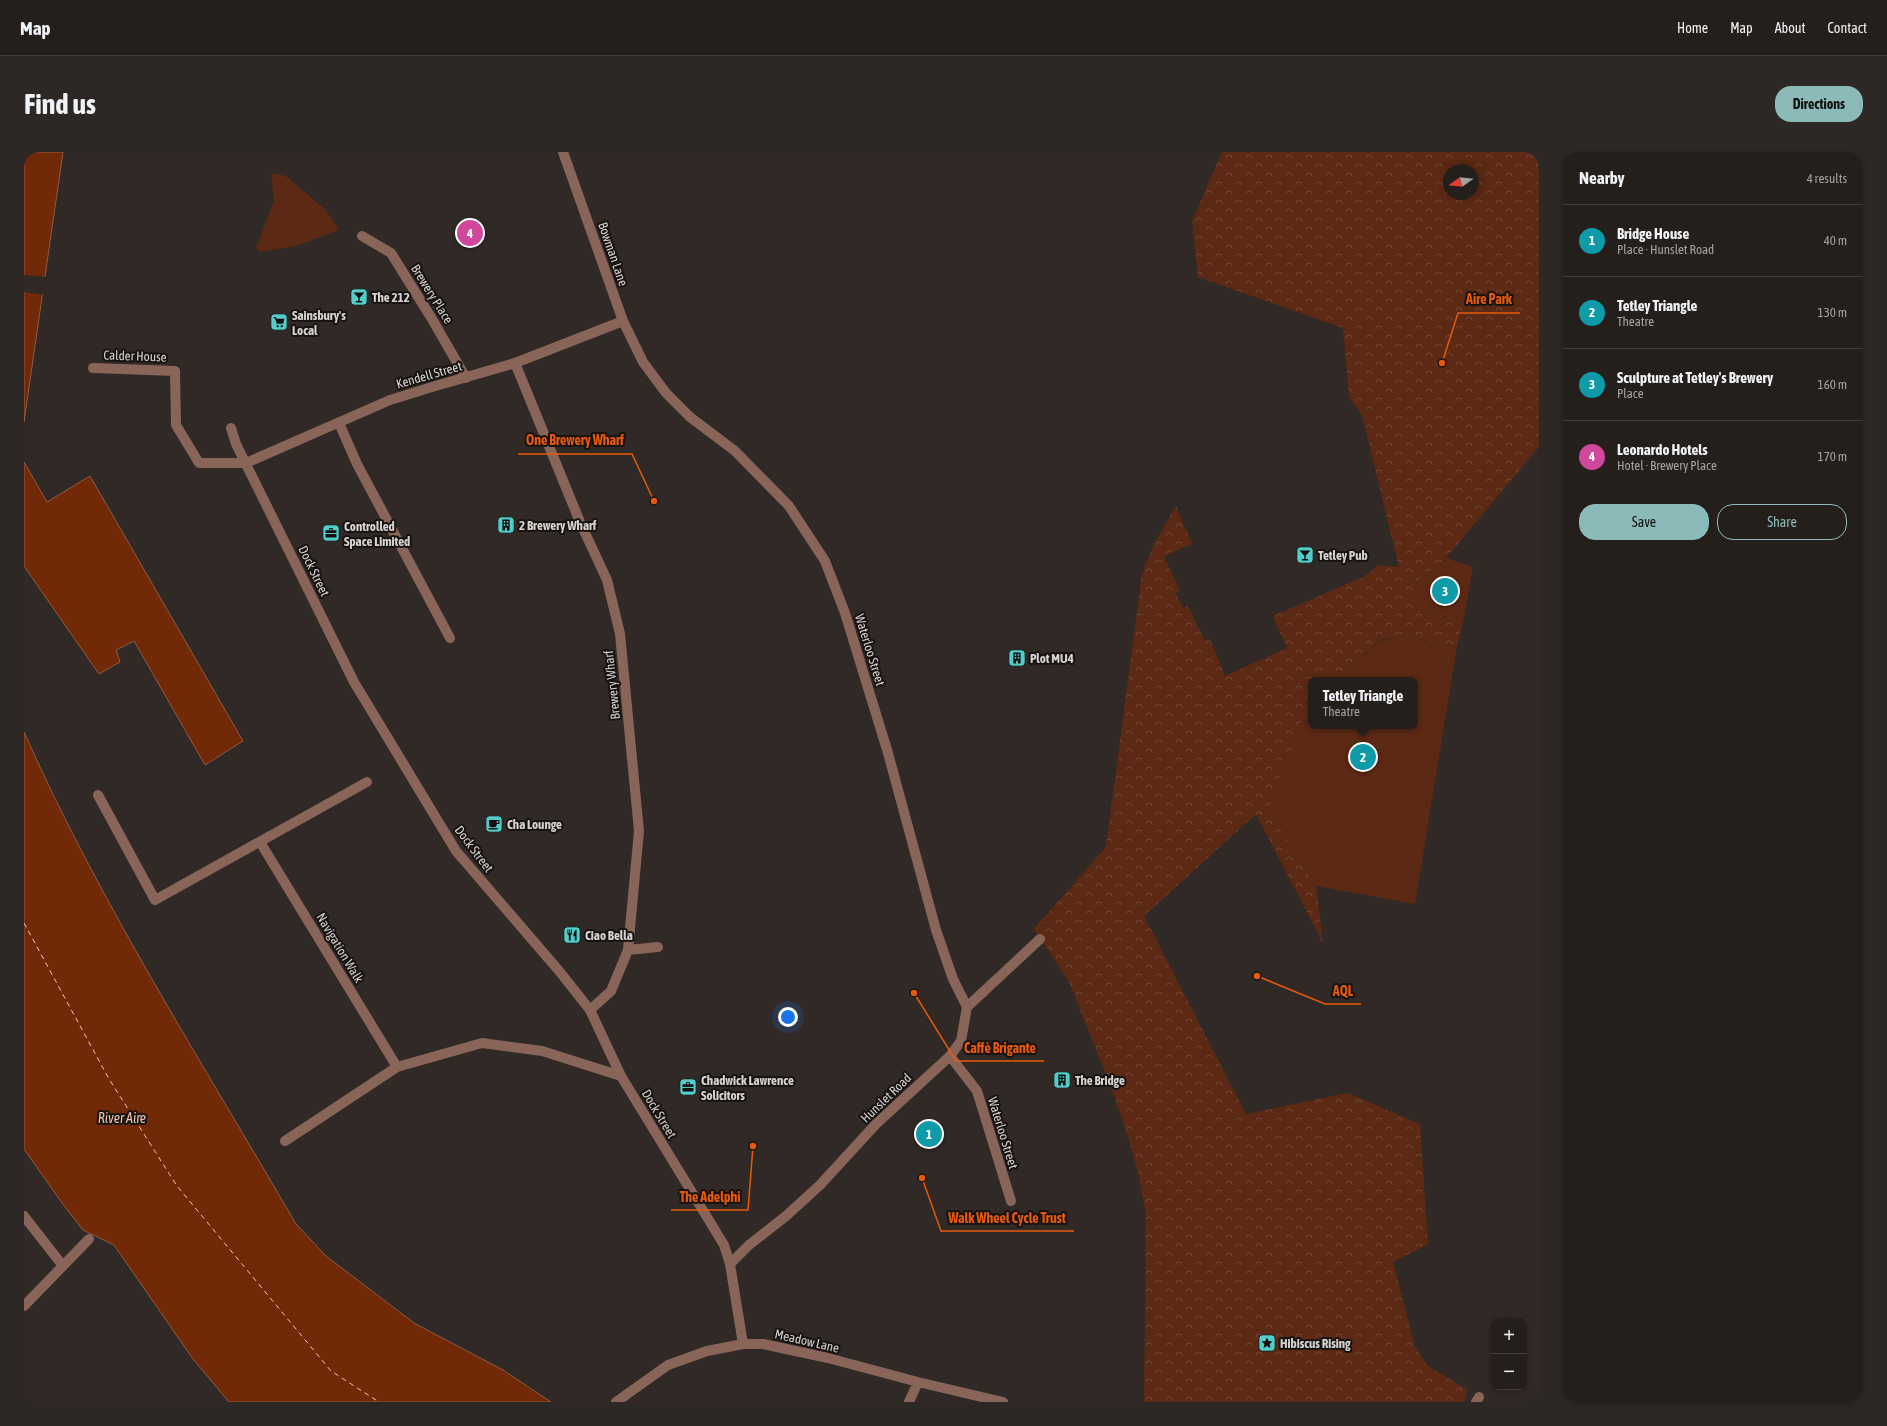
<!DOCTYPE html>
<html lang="en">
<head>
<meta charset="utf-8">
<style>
  :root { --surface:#251f1c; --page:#2d2725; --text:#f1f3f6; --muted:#a3a2a3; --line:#423d3b; --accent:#8bbbb9 }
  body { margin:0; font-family:"Asap Condensed",sans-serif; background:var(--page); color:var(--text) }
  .controls { position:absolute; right:12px; bottom:12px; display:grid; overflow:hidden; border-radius:8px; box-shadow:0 2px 10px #0003 }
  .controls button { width:36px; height:36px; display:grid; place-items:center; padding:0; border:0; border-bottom:1px solid var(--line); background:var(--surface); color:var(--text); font:20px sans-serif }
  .compass { position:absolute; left:1419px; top:12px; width:36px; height:36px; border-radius:50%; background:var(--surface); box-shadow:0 2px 10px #0003; rotate:256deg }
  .you { position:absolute; left:764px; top:865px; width:14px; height:14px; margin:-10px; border:3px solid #fff; border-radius:50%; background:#1a73e8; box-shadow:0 0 0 6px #1a73e833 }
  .badge { display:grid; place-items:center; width:26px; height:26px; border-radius:50%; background:var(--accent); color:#fff; font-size:13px; font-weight:700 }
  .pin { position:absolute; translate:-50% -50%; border:2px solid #fff; box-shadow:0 1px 4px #0006 }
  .popup { position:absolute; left:1284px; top:525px; width:110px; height:52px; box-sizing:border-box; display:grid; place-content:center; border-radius:8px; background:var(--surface); filter:drop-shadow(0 1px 3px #0005); font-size:13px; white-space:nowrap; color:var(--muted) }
  .popup b { font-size:15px; color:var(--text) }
  .popup::after { content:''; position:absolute; left:50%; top:100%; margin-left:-8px; border:8px solid transparent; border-top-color:var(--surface) }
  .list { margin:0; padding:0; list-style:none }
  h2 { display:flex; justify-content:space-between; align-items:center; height:52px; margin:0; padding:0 16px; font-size:17px }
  h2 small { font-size:13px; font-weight:400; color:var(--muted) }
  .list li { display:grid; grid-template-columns:26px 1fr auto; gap:12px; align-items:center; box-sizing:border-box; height:72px; padding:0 16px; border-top:1px solid var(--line) }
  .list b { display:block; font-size:15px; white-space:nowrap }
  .list p { margin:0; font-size:13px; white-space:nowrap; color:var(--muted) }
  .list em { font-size:13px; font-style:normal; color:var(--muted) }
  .actions { display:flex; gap:8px; padding:12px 16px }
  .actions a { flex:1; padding:9px 0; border:1px solid var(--accent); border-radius:16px; text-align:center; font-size:14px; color:var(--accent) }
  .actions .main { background:var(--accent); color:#111 }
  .map { position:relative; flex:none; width:1515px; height:1250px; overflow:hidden; border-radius:16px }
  header { display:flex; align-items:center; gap:24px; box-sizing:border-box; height:56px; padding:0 20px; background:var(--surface); border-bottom:1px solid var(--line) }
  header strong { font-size:19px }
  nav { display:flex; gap:22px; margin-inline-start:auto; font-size:14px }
  .intro { display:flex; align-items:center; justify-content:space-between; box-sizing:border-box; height:96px; padding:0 24px }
  h1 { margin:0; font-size:28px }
  .button { padding:10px 18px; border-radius:16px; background:var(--accent); color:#111; font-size:14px; font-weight:700 }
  main { display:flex; gap:24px; padding:0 24px }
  aside { flex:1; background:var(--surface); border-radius:16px; box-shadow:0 2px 10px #0003 }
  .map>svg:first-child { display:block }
  .green { fill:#5c2914 }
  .park { fill:url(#park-crowns); fill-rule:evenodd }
  .water { fill:#712907; stroke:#905c43 }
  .pier { fill:#312926 }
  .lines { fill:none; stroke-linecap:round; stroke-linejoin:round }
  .ferry { stroke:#f1c5b4; stroke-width:1; stroke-dasharray:5 4; stroke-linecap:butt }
  .minor { stroke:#886558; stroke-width:10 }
  .labels { text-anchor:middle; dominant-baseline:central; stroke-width:4; stroke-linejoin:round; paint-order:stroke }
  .street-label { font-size:13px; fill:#d7d2d0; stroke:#161311 }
  .poi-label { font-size:13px; font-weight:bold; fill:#d7d2d0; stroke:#161311; text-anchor:start }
  .water-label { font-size:14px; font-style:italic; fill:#f1c5b4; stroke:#161311 }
  .leader { fill:none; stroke:#e8590c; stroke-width:1.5 }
  .callout-dot { fill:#e8590c; stroke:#161311; stroke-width:1.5 }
  .callout-label { font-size:14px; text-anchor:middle; font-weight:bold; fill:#e8590c; stroke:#161311; stroke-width:4; stroke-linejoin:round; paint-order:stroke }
</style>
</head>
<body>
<header>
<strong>Map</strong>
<nav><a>Home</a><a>Map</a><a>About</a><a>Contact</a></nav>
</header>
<div class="intro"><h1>Find us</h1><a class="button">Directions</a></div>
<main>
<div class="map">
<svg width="1515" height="1250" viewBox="0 0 1515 1250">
  <defs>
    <pattern id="park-crowns" width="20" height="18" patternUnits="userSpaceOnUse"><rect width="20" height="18" fill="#5c2914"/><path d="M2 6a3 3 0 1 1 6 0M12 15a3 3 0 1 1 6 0" fill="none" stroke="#734735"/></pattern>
  </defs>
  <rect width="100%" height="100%" fill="#312926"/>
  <path class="green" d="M247,22h8l8,3 39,33 13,20 -40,15 -38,7 -5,-4 18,-47z
    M1422,406l27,9 -10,55 -45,-12 -8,-13 7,-16z
    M1380,484l53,11 -42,257 -99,-18 -48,-76 2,-11 33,-84 8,-8v19h104v-46h-77l41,-39z"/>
  <path class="park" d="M1198,0h317v295l-93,111 -29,23 -7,16 8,13 45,12 -6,25 -53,-11 -25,4 -41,40h-27v27l-6,6 -37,97 48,76 7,57 -67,-129 -112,102 102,198 102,-21 72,31 8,120 -35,18 22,85 13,19 40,24 -4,12h-320l2,-185c-10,-80 -45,-153 -74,-228l-4,-9 -34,-51 72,-82 36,-273 13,-32 21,-36 16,38 -28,12 16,35 -5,2 8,15 5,-2 17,35 5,-2 15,37 62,-28 -14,-32 90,-39 16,-12 20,2 -37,-152 -13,-18 -6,-69 -145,-51 -6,-56zM1425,18h24v24h-24z"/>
  <path class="water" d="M0,0h39l-39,270z
    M0,310l23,40 43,-26 153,265 -38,24 -71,-124 -18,9 4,12 -21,12 -75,-108z
    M0,580c76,171 178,330 272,492l30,32 88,67 89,47 48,32h-322l-36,-43 -79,-114 -31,-15 -21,-27 -38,-54z"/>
  <path class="pier" d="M0,123l23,2 -3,18 -20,-3z"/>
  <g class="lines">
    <path class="ferry" d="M0,771l85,156 68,107 154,185 48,31"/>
    <path class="minor" d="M539,0l60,169 20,41 23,31 24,24 45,34 54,55 36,55 20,52 43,140 48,177 17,49 14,28
      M338,84l29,17 41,66 34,59
      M491,211l65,159 27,58 13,54 19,197 -11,119 -17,41 -21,19
      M69,216l82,3 1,54 23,38h47l144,-63 42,-13 83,-24 108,-42
      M315,271l18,41 93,174
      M207,276l5,16 118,238 102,169 104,121 30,38 31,66 103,169 6,19 13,80
      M74,643l57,105 212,-118
      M236,690l137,225 85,-24 60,8 79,25
      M604,798l30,-3
      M926,904l27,35 34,110
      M261,989l112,-74
      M0,1064l39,50
      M706,1112l19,-19 37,-29 34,-31 56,-61 74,-68 11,-15 6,-34 73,-68
      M0,1154l65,-67
      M592,1250l52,-37 39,-14 36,-7h20l65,14 90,24 85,20
      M885,1250l9,-20
      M1452,1250l3,-5"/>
  </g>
  <defs>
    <symbol id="bar-square" viewBox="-11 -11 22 22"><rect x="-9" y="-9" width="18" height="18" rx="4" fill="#53cdc9" stroke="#161311"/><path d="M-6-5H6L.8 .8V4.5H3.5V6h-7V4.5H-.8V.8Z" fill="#111"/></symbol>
    <symbol id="supermarket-square" viewBox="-11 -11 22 22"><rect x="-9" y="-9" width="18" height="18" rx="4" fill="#53cdc9" stroke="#161311"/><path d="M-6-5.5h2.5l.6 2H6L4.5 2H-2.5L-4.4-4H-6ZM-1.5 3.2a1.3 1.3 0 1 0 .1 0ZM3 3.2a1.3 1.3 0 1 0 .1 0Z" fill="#111"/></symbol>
    <symbol id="building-square" viewBox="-11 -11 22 22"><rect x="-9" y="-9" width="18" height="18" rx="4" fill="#53cdc9" stroke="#161311"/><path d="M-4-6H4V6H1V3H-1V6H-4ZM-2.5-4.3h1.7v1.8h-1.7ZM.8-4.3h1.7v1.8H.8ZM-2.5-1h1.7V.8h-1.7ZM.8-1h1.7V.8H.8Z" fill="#111"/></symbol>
    <symbol id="office-square" viewBox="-11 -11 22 22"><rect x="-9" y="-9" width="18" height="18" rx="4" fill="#53cdc9" stroke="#161311"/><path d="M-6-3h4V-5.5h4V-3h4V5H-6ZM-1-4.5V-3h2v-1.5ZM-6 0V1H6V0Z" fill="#111"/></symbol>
    <symbol id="cafe-square" viewBox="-11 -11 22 22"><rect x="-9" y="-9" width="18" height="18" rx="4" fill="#53cdc9" stroke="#161311"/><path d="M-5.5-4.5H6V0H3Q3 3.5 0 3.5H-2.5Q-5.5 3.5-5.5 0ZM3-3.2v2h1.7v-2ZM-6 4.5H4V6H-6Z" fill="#111"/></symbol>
    <symbol id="restaurant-square" viewBox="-11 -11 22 22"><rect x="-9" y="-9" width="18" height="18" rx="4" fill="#53cdc9" stroke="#161311"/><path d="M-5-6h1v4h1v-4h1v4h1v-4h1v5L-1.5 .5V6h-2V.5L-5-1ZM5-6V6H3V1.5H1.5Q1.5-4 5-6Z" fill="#111"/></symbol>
    <symbol id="sight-square" viewBox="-11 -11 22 22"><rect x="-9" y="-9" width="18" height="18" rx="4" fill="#53cdc9" stroke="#161311"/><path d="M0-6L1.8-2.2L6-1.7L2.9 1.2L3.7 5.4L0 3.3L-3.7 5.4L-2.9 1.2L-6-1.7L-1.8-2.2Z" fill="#111"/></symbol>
  </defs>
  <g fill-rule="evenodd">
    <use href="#bar-square" x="325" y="135" width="20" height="20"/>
    <use href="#supermarket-square" x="245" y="160" width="20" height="20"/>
    <use href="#building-square" x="472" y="363" width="20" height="20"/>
    <use href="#office-square" x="297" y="371" width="20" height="20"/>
    <use href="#bar-square" x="1271" y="393" width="20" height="20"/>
    <use href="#building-square" x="983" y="496" width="20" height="20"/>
    <use href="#cafe-square" x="460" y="662" width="20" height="20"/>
    <use href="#restaurant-square" x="538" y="773" width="20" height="20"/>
    <use href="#building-square" x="1028" y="918" width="20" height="20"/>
    <use href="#office-square" x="654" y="925" width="20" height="20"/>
    <use href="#sight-square" x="1233" y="1181" width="20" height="20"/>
  </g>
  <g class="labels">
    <g class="street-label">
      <text transform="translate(589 102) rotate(71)">Bowman Lane</text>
      <text transform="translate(408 142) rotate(58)">Brewery Place</text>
      <text transform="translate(111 204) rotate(2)">Calder House</text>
      <text transform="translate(405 223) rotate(-16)">Kendell Street</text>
      <text transform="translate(290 419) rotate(64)">Dock Street</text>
      <text transform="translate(846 498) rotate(73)">Waterloo Street</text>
      <text transform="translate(588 533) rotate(-96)">Brewery Wharf</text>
      <text transform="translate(450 697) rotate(53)">Dock Street</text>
      <text transform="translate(316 796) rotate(59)">Navigation Walk</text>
      <text transform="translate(862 946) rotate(-44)">Hunslet Road</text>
      <text transform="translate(635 962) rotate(59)">Dock Street</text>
      <text transform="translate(979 981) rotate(73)">Waterloo Street</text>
      <text transform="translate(783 1189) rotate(13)">Meadow Lane</text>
    </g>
    <g class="poi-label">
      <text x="348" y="145">The 212</text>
      <text x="268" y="163">Sainsbury's<tspan x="268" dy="15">Local</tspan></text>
      <text x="495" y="373">2 Brewery Wharf</text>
      <text x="320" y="374">Controlled<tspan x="320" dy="15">Space Limited</tspan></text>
      <text x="1294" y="403">Tetley Pub</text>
      <text x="1006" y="506">Plot MU4</text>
      <text x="483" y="672">Cha Lounge</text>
      <text x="561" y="783">Ciao Bella</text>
      <text x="677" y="928">Chadwick Lawrence<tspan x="677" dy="15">Solicitors</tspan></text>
      <text x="1051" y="928">The Bridge</text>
      <text x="1256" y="1191">Hibiscus Rising</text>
    </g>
    <g class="water-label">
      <text x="98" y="966">River Aire</text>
    </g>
  </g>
  <path class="leader" d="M1418 211L1434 161H1496M630 349L608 302H494M1233 824L1301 852H1337M890 841L932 909H1020M729 994L724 1058H647M898 1026L917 1079H1050"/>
  <g class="callout-dot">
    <circle cx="1418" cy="211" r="4"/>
    <circle cx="630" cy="349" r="4"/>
    <circle cx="1233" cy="824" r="4"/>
    <circle cx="890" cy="841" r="4"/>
    <circle cx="729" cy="994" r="4"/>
    <circle cx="898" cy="1026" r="4"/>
  </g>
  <g class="callout-label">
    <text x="1465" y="152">Aire Park</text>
    <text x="551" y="293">One Brewery Wharf</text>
    <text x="1319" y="844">AQL</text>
    <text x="976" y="901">Caffè Brigante</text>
    <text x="686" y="1050">The Adelphi</text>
    <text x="983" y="1071">Walk Wheel Cycle Trust</text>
  </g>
</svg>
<div class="controls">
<button>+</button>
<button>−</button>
</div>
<svg class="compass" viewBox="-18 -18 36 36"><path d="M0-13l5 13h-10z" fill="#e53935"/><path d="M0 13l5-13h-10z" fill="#a3a2a3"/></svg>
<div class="you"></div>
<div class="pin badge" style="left:905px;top:982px;background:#0f9aa8">1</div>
<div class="pin badge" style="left:1339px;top:605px;background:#0f9aa8">2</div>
<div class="popup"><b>Tetley Triangle</b>Theatre</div>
<div class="pin badge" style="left:1421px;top:439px;background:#0f9aa8">3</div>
<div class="pin badge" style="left:446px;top:81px;background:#d1479c">4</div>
</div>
<aside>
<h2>Nearby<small>4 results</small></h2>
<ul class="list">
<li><span class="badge" style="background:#0f9aa8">1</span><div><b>Bridge House</b><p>Place · Hunslet Road</p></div><em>40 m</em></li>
<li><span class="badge" style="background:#0f9aa8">2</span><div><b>Tetley Triangle</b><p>Theatre</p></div><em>130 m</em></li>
<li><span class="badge" style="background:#0f9aa8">3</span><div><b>Sculpture at Tetley's Brewery</b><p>Place</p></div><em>160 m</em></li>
<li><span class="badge" style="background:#d1479c">4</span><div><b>Leonardo Hotels</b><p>Hotel · Brewery Place</p></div><em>170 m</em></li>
</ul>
<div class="actions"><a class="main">Save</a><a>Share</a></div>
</aside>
</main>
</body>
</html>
